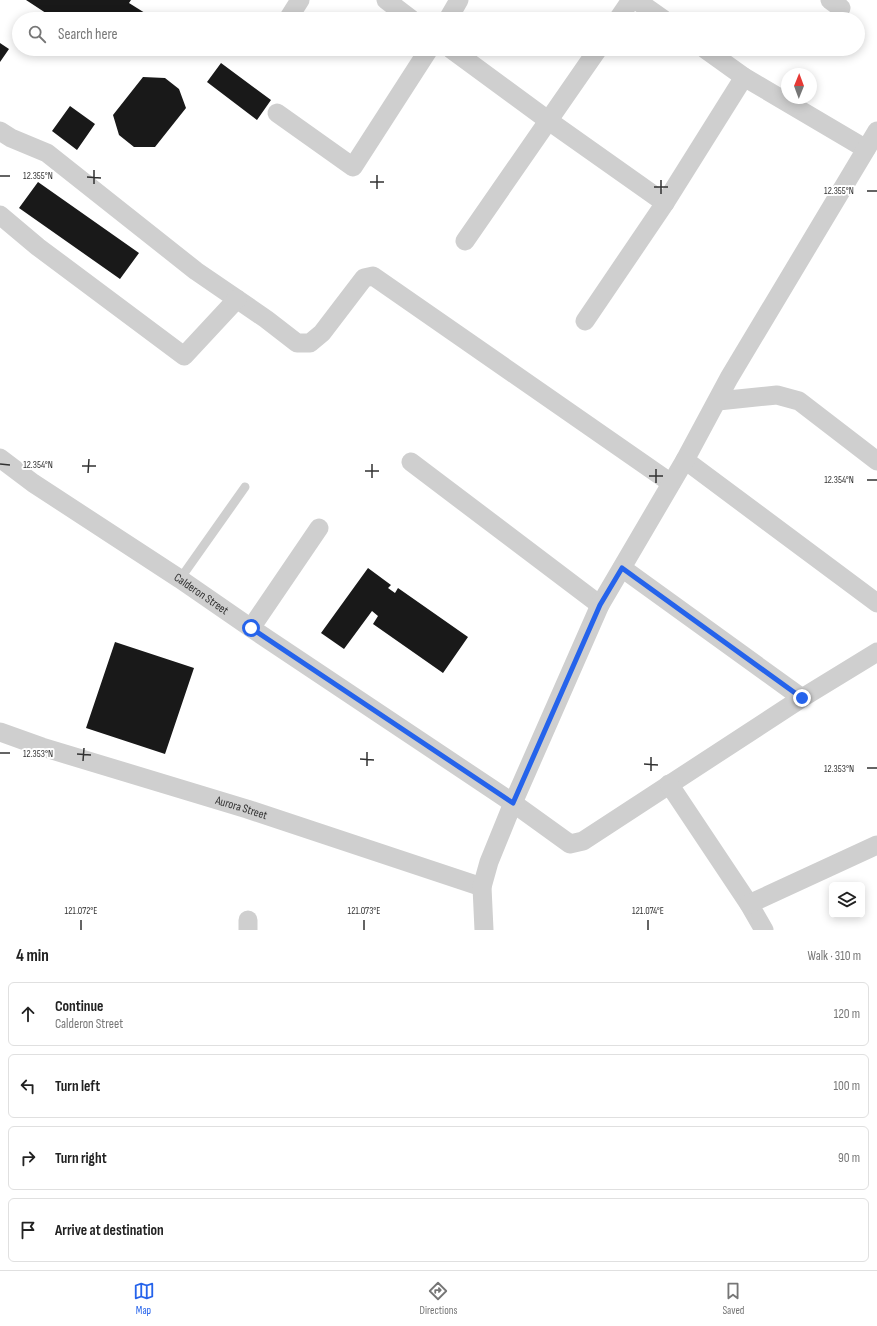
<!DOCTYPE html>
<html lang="en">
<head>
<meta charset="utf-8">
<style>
  :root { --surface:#fff; --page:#f6f6f6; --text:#222; --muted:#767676; --line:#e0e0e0; --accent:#2563eb }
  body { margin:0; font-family:"Sofia Sans Condensed",sans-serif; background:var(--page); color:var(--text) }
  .controls { position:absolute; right:12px; bottom:12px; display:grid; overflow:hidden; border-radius:6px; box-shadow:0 2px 10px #0003 }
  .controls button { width:36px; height:36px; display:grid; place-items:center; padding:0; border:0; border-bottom:1px solid var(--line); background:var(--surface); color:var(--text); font:20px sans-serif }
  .compass { position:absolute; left:781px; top:68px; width:36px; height:36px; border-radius:50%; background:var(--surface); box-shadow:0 2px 10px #0003; rotate:1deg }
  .stop { position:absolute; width:12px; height:12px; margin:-9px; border:3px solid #2563eb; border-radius:50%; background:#fff }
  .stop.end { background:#2563eb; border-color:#fff; box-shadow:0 1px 4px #0008 }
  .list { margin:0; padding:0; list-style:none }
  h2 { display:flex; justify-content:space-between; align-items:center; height:52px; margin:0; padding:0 16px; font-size:17px }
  h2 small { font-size:13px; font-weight:400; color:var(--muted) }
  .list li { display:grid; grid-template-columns:26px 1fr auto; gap:12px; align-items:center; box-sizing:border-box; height:64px; margin:0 8px 8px; padding:0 8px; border:1px solid var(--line); border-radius:6px }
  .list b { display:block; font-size:15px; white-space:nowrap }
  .list p { margin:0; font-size:13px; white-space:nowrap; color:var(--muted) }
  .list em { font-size:13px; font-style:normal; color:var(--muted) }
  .icon { flex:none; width:22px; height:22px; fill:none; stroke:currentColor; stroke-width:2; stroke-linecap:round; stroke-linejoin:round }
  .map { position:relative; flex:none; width:877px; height:930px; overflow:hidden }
  .search { position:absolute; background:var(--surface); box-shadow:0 2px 10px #0003; left:12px; right:12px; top:12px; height:44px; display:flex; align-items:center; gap:10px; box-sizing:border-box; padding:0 14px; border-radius:22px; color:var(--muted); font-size:15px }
  .sheet { height:340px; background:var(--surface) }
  nav { display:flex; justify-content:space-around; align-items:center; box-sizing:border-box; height:56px; border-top:1px solid var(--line); background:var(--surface); font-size:11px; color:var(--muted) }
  nav a { display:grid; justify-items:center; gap:2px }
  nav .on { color:var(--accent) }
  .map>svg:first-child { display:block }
  .building { fill:#191919 }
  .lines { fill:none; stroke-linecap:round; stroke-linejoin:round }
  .lane { stroke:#cfcfcf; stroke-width:9 }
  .street { stroke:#cfcfcf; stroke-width:19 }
  .route { stroke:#2563eb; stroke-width:5 }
  .ticks { fill:none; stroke:#323232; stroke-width:1.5 }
  .labels { text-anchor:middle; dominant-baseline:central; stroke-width:4; stroke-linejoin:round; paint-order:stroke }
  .street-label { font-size:12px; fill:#323232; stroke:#fff }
  .ticks-label { font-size:10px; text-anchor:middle; fill:#323232; stroke:#fff; stroke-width:4; stroke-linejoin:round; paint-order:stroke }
</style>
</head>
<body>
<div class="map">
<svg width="877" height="930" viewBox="0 0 877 930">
  <rect width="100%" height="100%" fill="#fff"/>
  <path class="building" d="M26,0h105l-2,3 16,10 -4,6h-86z
    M0,43l9,6 -9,13z
    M221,63l50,37 -14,20 -50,-38z
    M143,77l22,1 14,11 7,19 -31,39h-21l-15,-12 -6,-20z
    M70,106l25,18 -18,26 -25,-19z
    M38,182l101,71 -19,26 -101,-71z
    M368,568l23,17 -3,3 7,5 3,-5 70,49 -25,36 -70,-49 5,-8 -6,-5 -28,38 -23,-16z
    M115,642l79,26 -29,86 -79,-26z"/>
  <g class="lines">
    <path class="lane" d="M180,579l65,-92"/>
    <g class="street">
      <path d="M386,0l25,19"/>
      <path d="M636,0l27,19"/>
      <path d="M830,0l11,8"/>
      <path d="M288,19l12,-19"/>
      <path d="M448,19l11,-19"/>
      <path d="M618,19l13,-19"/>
      <path d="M451,49l98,72 116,82"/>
      <path d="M705,49l39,28 122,72"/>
      <path d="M277,113l76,54 76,-118"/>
      <path d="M0,131l11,7 36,15 149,118 70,48 31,24h13l12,-10 42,-55 9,-2 298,207"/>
      <path d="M0,215l38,32 146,109 53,-57"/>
      <path d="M465,241l133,-192"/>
      <path d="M585,321l80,-118 79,-126"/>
      <path d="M718,401l59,-6 22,6 78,60"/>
      <path id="s1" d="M0,458l33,25 147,96 71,49 262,175 57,41 13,-3 219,-143 75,-46"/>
      <path d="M685,460l192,143"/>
      <path d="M411,462l189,143"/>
      <path d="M622,568l180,130"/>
      <path d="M251,628l68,-100"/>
      <path id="s2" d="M0,732l42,15 205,62 235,78"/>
      <path d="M669,784l80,120 15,26"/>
      <path d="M749,904l128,-59"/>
      <path d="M248,920v10"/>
      <path d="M484,930l-2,-43 7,-25 24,-59 87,-198 85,-145 44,-82 148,-247"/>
    </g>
  </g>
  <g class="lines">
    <path class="route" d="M251,628l262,175 87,-198 22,-37 180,130"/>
  </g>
  <path class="ticks" d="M0,176h10M87,177l14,1M370,182h14M94,184v-14M654,187h14M377,189v-14M867,191h10M661,194v-14M0,464l10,1M82,466h14M365,471h14M88,473l1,-14M649,476h14M372,478v-14M867,480h10M656,483v-14M0,753h10M77,754l14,1M360,759l14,1M83,761l1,-13M644,764l14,1M367,766v-14M867,768h10M651,771v-14M81,930v-10M364,930v-10M648,930v-10"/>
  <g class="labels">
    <g class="street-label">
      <text stroke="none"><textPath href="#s1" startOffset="243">Calderon Street</textPath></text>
      <text stroke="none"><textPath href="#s2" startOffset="253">Aurora Street</textPath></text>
    </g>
  </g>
  <g class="ticks-label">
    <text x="38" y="179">12.355°N</text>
    <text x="839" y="194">12.355°N</text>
    <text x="38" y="468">12.354°N</text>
    <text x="839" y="483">12.354°N</text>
    <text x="38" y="757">12.353°N</text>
    <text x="839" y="772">12.353°N</text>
    <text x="81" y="914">121.072°E</text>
    <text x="364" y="914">121.073°E</text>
    <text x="648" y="914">121.074°E</text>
  </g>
</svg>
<div class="controls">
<button><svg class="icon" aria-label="layers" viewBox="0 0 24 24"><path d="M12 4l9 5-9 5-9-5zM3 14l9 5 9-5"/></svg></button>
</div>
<svg class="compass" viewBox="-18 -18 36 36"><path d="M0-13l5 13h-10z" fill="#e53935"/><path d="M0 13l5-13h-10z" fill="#767676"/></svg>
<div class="stop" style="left:251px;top:628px"></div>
<div class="stop end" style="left:802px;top:698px"></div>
<div class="search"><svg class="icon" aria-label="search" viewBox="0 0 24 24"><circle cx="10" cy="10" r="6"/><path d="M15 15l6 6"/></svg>Search here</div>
</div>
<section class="sheet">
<h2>4 min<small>Walk · 310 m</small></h2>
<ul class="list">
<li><svg class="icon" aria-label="ahead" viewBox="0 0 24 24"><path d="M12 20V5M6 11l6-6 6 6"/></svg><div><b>Continue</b><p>Calderon Street</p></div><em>120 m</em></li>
<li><svg class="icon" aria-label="left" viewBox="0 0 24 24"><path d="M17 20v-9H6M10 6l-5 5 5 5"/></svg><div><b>Turn left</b></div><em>100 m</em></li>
<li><svg class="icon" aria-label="right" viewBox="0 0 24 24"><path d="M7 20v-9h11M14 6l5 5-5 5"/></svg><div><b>Turn right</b></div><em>90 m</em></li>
<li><svg class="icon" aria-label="arrive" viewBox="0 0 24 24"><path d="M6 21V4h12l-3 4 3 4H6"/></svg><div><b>Arrive at destination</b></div></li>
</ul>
</section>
<nav>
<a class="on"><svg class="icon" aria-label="map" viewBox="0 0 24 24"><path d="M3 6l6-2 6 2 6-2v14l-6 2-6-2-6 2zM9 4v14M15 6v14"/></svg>Map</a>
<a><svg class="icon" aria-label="directions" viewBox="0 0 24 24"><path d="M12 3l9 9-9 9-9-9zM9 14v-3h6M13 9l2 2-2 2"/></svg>Directions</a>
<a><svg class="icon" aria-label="saved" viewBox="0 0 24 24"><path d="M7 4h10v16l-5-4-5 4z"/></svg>Saved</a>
</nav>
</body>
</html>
